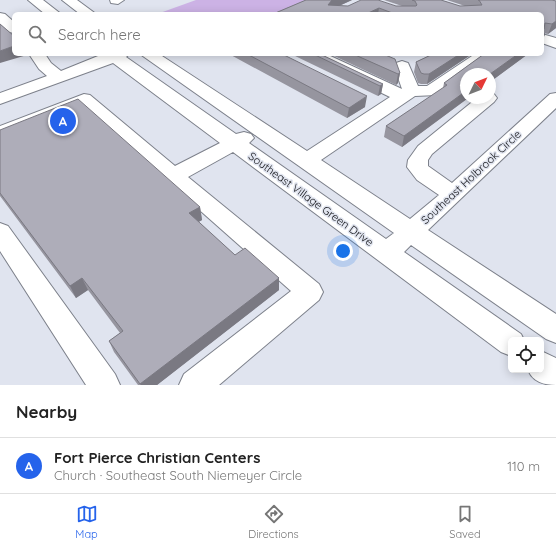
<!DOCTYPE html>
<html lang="en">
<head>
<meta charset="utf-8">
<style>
  :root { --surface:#fff; --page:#f2f2f2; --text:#222; --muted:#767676; --line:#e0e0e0; --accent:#2563eb }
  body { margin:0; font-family:Quicksand,sans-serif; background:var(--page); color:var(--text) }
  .controls { position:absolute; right:12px; bottom:12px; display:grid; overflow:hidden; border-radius:6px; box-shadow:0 2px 10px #0003 }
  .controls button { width:36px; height:36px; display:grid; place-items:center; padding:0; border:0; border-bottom:1px solid var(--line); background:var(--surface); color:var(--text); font:20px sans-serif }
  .compass { position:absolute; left:460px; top:68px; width:36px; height:36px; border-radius:50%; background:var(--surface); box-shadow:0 2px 10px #0003; rotate:47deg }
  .you { position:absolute; left:343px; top:251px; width:14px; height:14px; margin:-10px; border:3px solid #fff; border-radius:50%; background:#1a73e8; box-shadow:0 0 0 6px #1a73e833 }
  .badge { display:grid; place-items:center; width:26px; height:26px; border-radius:50%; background:var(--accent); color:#fff; font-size:13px; font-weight:700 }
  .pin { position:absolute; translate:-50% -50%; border:2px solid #fff; box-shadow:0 1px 4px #0006 }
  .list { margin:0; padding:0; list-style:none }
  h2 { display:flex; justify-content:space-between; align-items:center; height:52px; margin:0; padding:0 16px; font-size:17px }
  h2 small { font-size:13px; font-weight:400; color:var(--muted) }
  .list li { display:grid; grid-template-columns:26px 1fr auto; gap:12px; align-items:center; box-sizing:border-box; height:56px; padding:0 16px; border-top:1px solid var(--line) }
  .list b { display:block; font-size:15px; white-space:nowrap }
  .list p { margin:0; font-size:13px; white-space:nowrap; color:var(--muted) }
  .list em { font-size:13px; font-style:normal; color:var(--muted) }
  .icon { flex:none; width:22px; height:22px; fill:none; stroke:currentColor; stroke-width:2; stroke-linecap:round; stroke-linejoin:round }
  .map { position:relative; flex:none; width:556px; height:385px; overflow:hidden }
  .search { position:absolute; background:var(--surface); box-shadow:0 2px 10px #0003; left:12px; right:12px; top:12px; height:44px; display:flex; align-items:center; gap:10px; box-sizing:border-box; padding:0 14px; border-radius:6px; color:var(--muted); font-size:15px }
  .sheet { height:108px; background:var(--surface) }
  nav { display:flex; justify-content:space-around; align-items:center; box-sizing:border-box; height:56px; border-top:1px solid var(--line); background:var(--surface); font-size:11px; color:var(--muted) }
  nav a { display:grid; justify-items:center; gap:2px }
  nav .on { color:var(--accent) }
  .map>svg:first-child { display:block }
  .green { fill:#ccb2e5 }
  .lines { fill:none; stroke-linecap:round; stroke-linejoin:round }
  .minor-casing { stroke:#7d818b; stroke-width:2 }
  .minor { fill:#fff; fill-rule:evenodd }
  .wall { fill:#96959f }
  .shaded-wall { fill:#7a7982 }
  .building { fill:#aeadb9; stroke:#7a7982 }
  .labels { text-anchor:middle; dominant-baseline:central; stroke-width:3; stroke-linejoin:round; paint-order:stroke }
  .street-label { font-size:11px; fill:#111216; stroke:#e0e4ef }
</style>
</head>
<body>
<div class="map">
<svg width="556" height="385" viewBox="0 0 556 385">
  <rect width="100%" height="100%" fill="#e0e4ef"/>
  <path class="green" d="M196,0h113l-33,14h-119z"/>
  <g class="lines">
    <defs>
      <path id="minor" d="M28,0h15l18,14h-16z
        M62,0h15l19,14h-16z
        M110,0h14l-6,4 -7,-1z
        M0,13l5,1 9,8v11l-5,-1 -9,-8z
        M542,34l14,4v10l-14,-5z
        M29,54h16l6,9 10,8 42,-17h26l-3,3 110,77 8,-2 7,2 3,4 -5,5 137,96 8,-6 -254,-179h19l148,97 83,-54 -82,-40 -3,-3h21l76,35 -8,-23 2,-3 6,-2 6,2 10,23h9l48,-32h18l-56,41 -22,1 -94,64 89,59 29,-24 -22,-15 -10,-13 1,-7 10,-14 59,-48h13v-5l4,1 3,4 -3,4 -62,52 -4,6v6l24,17 98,-89 6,-1v15l-128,122 128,84v29l-10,-4 -135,-94 -7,7 117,82 3,6h-13v16l-10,-4 -268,-200 -45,25 131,107 4,8 -4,8 -100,85h-40l5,-11 107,-83 -209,-185 -82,33v-13l84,-32 6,1 85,71 45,-23 -107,-80 -113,41v-11l47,-17 -8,-7z
        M0,223l8,3 107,148 5,11h-34l-86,-134z
        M541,351l15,7v27c-12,0 -23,-3 -28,-15h13z"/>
    </defs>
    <use href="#minor" class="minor-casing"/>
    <use href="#minor" class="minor"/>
  </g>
  <path class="wall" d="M306,0h46l-13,6h63l-18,-6h57l19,6h5l-18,-6h105l4,28 -8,6 -5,-1 2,1 -3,8v-28h-269z
    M229,54h53l83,53 -18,11z
    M291,54h29l63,30 -2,10 -3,2z
    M330,54h53l17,19 -2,10 -2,2z
    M433,54h39l-45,30h-6l-3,-1 -4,-11 2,-10z
    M484,54h44l-126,93 -18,-10 2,-11 57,-38 1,-5z
    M0,130l200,77 2,13 -4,2 37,33 44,23v12l-122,95h-19l-24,-33 -5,-11 11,-8 -32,-43 -12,8 -76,-102z"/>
  <path class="shaded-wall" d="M331,0h21l-22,10 -2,-5z
    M379,8l-1,6h-12z
    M556,21v7l-8,6 4,-10z
    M545,34l-3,8v-6z
    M14,46v8h13v1l-27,8v-12z
    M460,54h12l-45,30 2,-10z
    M518,54h10l-38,28v-8z
    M400,73l-2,10 -2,2 2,-11z
    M383,84l-2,10 -3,2 2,-10z
    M466,91v7h2l-66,49 2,-11z
    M367,96l-2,11 -18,11 2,-10z
    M200,207l2,13 -10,6 -3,-13z
    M82,278l6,12 -12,8 -6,-12z
    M279,278v12l-122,95h-16l-1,-1z"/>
  <path class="building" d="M306,0h26l-4,5 20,1 13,-6h17l18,6h20l1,-1 -2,-4 -3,-1h29l19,6 22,-1 -3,-5h-1h74l4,1v20l-4,3 -7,-1 -1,6 -2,2v-17h-147l-16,-6 -13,6h-93z
    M0,24l14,12v10l-14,5z
    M542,33l3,1 -3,2z
    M247,54h35l85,42 -18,12z
    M313,54h7l63,30 -3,2z
    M353,54h30l12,5 5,14 -2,1z
    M433,54h27l-31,20h-5l-3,-1 -5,-11z
    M484,54h34l-28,20h-24v17l-62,45 -18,-10 61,-41 -3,-2z
    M78,99l122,108 -11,6 46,42 10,-7 34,30 -139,106 -31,-43 14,-10 -41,-53 -12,8 -70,-93v-63z"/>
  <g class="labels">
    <g class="street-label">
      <text transform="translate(471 177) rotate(-43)">Southeast Holbrook Circle</text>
      <text transform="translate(311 199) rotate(36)">Southeast Village Green Drive</text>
    </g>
  </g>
</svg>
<div class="controls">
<button><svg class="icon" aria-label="locate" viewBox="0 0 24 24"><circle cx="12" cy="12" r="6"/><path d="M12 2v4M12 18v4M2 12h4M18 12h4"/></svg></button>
</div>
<svg class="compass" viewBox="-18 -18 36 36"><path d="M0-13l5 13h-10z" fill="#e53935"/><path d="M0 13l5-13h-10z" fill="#767676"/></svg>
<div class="you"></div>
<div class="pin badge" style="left:63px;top:121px">A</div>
<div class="search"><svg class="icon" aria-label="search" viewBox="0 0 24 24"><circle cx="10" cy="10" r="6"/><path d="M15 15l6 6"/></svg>Search here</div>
</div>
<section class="sheet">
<h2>Nearby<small></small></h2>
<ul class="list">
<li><span class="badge">A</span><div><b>Fort Pierce Christian Centers</b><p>Church · Southeast South Niemeyer Circle</p></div><em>110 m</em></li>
</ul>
</section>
<nav>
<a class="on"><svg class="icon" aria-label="map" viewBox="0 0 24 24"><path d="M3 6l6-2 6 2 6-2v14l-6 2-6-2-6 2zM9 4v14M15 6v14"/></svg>Map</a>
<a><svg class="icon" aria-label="directions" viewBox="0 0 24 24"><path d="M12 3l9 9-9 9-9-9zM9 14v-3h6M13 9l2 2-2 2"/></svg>Directions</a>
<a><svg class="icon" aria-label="saved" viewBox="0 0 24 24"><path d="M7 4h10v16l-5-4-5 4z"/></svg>Saved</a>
</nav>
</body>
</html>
